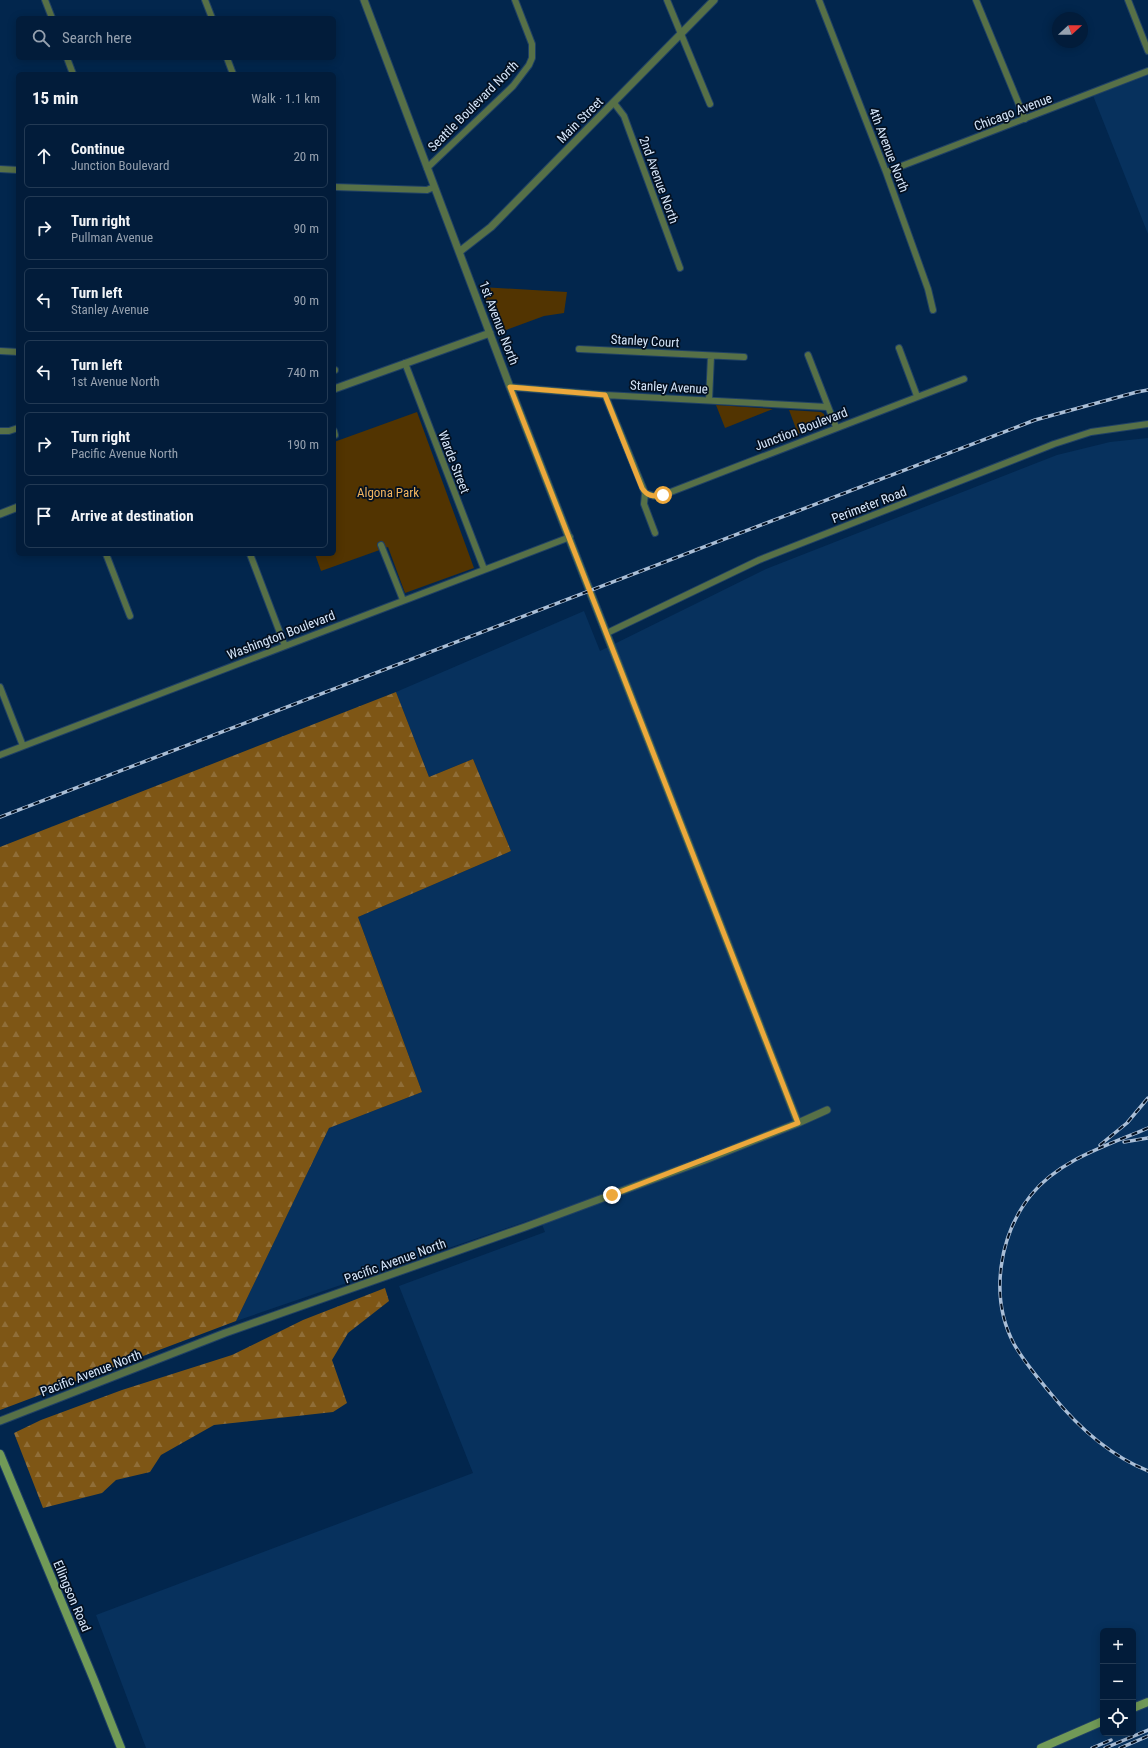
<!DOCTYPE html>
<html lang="en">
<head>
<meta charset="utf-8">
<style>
  :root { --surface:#021c3a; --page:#0c2542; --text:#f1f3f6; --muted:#96a1af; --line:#233a54 }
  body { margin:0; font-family:"Roboto Condensed",sans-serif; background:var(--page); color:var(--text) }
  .controls { position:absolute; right:12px; bottom:12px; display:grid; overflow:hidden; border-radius:6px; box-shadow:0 2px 10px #0003 }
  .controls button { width:36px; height:36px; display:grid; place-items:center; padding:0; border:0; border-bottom:1px solid var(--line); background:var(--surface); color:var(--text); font:20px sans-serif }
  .compass { position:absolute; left:1052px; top:12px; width:36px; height:36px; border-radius:50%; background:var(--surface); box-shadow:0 2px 10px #0003; rotate:69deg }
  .stop { position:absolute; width:12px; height:12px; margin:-9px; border:3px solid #eda83c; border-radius:50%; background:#fff }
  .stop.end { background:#eda83c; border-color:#fff; box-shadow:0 1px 4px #0008 }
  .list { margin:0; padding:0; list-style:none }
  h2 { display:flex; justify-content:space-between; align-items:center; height:52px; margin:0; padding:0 16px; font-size:17px }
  h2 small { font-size:13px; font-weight:400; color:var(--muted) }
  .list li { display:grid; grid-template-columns:26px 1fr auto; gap:12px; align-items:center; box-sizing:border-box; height:64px; margin:0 8px 8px; padding:0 8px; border:1px solid var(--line); border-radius:6px }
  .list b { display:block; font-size:15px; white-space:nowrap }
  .list p { margin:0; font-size:13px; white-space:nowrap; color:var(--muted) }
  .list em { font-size:13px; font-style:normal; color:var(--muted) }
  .icon { flex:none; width:22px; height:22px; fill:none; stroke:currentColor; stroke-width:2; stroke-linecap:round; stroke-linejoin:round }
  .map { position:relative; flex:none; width:1148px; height:1748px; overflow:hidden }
  .search { position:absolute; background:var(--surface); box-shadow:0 2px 10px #0003; left:16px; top:16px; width:320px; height:44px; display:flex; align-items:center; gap:10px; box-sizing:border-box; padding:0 14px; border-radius:6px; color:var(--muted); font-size:15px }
  .panel { position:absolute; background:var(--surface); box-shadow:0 2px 10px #0003; left:16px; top:72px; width:320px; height:484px; border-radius:6px }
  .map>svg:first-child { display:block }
  .built { fill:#07315d; fill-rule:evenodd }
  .forest { fill:url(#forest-firs) }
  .park { fill:#523401 }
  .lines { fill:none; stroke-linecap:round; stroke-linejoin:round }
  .minor-casing { stroke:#204165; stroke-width:8 }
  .tertiary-casing { stroke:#204165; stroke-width:9 }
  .secondary-casing { stroke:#204165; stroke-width:10 }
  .minor { stroke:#577047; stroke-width:6 }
  .tertiary { stroke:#577047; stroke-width:7 }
  .secondary { stroke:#719a57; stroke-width:8 }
  .rail-casing { stroke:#aabed6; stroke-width:3.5 }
  .rail { stroke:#031021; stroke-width:2; stroke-dasharray:6; stroke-linecap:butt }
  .route { stroke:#eda83c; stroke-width:5 }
  .labels { text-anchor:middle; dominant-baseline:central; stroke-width:3.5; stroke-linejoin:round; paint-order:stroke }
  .street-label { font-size:13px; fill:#d6e6fa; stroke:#031021 }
  .park-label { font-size:13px; fill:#f1b560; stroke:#031021 }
</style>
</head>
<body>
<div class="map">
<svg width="1148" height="1748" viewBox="0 0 1148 1748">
  <defs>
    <pattern id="forest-firs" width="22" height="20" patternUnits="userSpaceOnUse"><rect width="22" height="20" fill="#7e5615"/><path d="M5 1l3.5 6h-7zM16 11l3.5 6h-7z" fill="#906e38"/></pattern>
  </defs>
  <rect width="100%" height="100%" fill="#02264d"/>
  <path class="built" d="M1148,72v162l-56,-141z
    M1148,438v1310h-1002l-50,-133 377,-142 -74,-187 146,-54 -6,-15 -303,104 93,-193 93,-36 -64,-175 153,-66 -38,-92 -44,18 -33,-85 188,-81 16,40 166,-82 291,-114 53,-13zM1103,1631h30v102h-30z"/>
  <path class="forest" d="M396,692l33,85 44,-18 38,92 -153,66 64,175 -93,36 -93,193 -236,89v-563z
    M385,1288l4,13 -41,32 -16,27 15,43 -14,9 -119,13 -53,30 -11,17 -34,8 -14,13 -59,15 -29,-75 27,-13 81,-30 110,-35 71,-35z"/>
  <path class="park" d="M481,287l86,5 -3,21 -20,3 -46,17z
    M716,405l57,4 -48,19z
    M789,410l32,2 3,2 2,9 -28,11z
    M417,412l57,156 -69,25 -17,-46 -67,24 -6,-17h19v-112z"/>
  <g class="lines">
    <defs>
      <path id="minor" d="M45,0l7,18
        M205,0l7,18
        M667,0l43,104
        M819,0l67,172 42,117 5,21
        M976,0l49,119
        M1128,0l20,51
        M67,58l6,16
        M227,58l6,16
        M614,103l10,13 56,152
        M427,168l86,-82 16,-21 3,-7v-14l-17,-44
        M0,169l18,1
        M886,172l262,-101
        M334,187l93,3 7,-3
        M899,348l18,48
        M579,349l165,8
        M0,351l18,1
        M808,355l28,72
        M405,363l79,206
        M334,370h1
        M510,387l95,8 222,12
        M605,395l40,98 -1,11 11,29
        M709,400l2,-44
        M0,431h9l9,-3
        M334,431l1,4
        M645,493l9,3 9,-1 301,-116
        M381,545l22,55
        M106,554l24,62
        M250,554l35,92
        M607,633l152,-73 295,-116 37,-12 57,-8
        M0,687l23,59
        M0,755l570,-218"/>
      <path id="tertiary" d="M364,0l146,387 288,736
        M459,252l32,-25 223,-227
        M334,389l156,-56
        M0,514l18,-7
        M0,1421l225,-88 300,-106 180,-67 93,-37 29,-13"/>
      <path id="secondary" d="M0,1454l94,226 27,68
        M1133,1708l15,-6
        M1041,1748l62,-27"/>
    </defs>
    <use href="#minor" class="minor-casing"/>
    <use href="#tertiary" class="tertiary-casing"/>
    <use href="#secondary" class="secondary-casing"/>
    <use href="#minor" class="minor"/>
    <use href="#tertiary" class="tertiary"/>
    <use href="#secondary" class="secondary"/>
    <defs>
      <path id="rail" d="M0,817l1035,-397 102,-28 11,-2
        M1148,1128c-40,17 -89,32 -117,67 -32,40 -42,102 -17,149 10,18 24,34 38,51 26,32 57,60 96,76
        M1124,1142l24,-4
        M1100,1145l27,-22 21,-25
        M1092,1748l19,-8
        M1105,1748l43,-18
        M1120,1748l28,-12"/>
    </defs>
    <use href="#rail" class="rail-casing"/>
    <use href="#rail" class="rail"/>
  </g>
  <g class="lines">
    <path class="route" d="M612,1195l186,-72 -288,-736 95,8 37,93c5,8 11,9 21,7"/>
  </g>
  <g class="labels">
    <g class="street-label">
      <text transform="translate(473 106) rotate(-45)">Seattle Boulevard North</text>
      <text transform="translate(1013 112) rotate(-21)">Chicago Avenue</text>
      <text transform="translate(580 120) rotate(-45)">Main Street</text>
      <text transform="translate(889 150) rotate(69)">4th Avenue North</text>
      <text transform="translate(659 180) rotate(70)">2nd Avenue North</text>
      <text transform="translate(499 323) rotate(69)">1st Avenue North</text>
      <text transform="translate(645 341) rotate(3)">Stanley Court</text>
      <text transform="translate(669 387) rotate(3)">Stanley Avenue</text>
      <text transform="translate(801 429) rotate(-21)">Junction Boulevard</text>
      <text transform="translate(454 462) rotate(69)">Warde Street</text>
      <text transform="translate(869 505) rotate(-21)">Perimeter Road</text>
      <text transform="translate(281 635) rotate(-21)">Washington Boulevard</text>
      <text transform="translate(395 1261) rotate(-20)">Pacific Avenue North</text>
      <text transform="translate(91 1373) rotate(-21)">Pacific Avenue North</text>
      <text transform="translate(72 1596) rotate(67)">Ellingson Road</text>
    </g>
    <g class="park-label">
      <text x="388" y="492">Algona Park</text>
    </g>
  </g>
</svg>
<div class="controls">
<button>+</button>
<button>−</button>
<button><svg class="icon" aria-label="locate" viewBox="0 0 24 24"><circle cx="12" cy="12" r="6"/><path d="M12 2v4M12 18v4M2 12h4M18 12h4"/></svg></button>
</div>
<svg class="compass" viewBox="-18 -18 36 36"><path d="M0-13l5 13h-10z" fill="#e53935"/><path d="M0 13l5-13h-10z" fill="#96a1af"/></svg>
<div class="stop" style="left:663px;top:495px"></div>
<div class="stop end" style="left:612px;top:1195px"></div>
<div class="search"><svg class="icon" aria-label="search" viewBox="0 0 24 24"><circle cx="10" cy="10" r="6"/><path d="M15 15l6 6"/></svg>Search here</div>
<section class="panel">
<h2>15 min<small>Walk · 1.1 km</small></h2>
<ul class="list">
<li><svg class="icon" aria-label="ahead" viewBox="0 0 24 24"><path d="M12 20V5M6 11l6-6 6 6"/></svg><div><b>Continue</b><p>Junction Boulevard</p></div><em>20 m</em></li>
<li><svg class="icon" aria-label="right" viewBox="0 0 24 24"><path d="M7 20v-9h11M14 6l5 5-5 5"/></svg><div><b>Turn right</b><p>Pullman Avenue</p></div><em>90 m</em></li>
<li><svg class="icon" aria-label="left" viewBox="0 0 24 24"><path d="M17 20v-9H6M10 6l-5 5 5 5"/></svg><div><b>Turn left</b><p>Stanley Avenue</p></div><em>90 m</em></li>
<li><svg class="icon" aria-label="left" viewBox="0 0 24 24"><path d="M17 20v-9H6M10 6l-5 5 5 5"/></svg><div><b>Turn left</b><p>1st Avenue North</p></div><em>740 m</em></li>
<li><svg class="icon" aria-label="right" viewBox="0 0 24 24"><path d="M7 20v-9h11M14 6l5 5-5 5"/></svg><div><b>Turn right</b><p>Pacific Avenue North</p></div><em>190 m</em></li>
<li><svg class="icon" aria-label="arrive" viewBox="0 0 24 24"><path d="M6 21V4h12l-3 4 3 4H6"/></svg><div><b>Arrive at destination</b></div></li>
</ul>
</section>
</div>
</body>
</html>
